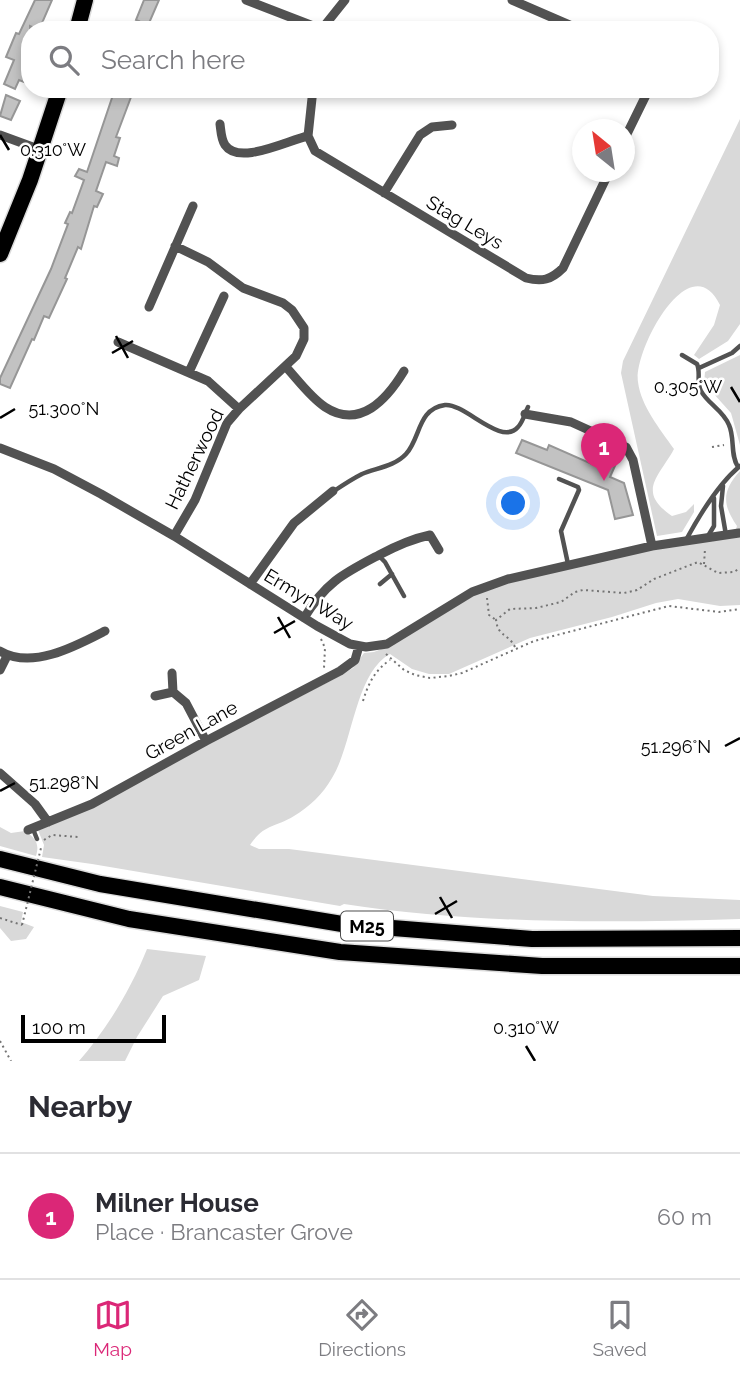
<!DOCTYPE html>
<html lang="en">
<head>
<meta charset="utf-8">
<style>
  :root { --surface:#fff; --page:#f2f2f3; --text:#2b2b33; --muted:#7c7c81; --line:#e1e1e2; --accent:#db2777 }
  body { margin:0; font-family:Raleway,sans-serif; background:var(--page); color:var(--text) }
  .compass { position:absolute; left:572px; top:119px; width:63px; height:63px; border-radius:50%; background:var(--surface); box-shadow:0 4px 10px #0003; rotate:330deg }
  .scale { position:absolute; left:21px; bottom:18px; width:145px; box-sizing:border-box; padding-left:7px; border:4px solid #000; border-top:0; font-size:19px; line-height:24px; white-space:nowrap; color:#000; -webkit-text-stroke:5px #fff; paint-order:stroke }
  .you { position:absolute; left:514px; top:504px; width:24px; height:24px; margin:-18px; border:5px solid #fff; border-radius:50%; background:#1a73e8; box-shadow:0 0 0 10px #1a73e833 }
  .badge { display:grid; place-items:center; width:46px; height:46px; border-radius:50%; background:var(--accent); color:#fff; font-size:23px; font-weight:700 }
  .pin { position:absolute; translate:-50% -58px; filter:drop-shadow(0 2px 4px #0008) }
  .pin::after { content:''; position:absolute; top:37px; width:24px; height:21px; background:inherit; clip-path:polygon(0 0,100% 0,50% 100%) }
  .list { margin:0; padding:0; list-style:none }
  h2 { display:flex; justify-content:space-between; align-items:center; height:91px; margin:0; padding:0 28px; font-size:30px }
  h2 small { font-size:23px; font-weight:400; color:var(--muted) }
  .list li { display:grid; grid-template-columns:46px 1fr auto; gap:21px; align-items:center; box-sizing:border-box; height:126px; padding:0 28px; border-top:2px solid var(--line) }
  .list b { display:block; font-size:26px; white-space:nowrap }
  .list p { margin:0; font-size:23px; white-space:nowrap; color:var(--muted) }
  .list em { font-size:23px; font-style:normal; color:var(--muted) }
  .icon { flex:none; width:38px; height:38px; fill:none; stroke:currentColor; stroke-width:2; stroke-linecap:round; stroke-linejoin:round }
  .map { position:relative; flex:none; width:740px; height:1061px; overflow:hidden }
  .search { position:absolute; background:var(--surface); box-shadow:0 4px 10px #0003; left:21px; right:21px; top:21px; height:77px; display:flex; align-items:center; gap:18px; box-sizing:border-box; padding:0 24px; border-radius:28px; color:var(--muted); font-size:26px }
  .sheet { height:217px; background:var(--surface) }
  nav { display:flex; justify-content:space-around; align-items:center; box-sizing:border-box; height:98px; border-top:2px solid var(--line); background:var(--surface); font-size:19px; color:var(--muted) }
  nav a { display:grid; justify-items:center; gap:4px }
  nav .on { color:var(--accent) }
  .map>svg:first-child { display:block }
  .green { fill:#d9d9d9 }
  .building { fill:#c2c2c2; stroke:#969696; stroke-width:2 }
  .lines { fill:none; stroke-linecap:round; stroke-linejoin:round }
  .highway-casing { stroke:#dbdbdb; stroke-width:19 }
  .path { stroke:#747474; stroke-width:2; stroke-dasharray:2 3.5; stroke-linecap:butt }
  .lane { stroke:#525252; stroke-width:4.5 }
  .street { stroke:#525252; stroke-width:9 }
  .highway { stroke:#000; stroke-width:16 }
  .path-bridge { stroke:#747474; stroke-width:2; stroke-dasharray:2 3.5; stroke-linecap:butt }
  .ticks { fill:none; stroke:#000; stroke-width:2.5 }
  .labels { text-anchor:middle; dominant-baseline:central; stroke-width:5; stroke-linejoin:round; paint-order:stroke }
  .shield { fill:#fff; stroke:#4c4c4c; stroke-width:2 }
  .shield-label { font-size:18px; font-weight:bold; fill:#000 }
  .street-label { font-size:19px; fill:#000; stroke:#fff }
  .ticks-label { font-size:18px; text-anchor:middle; fill:#000; stroke:#fff; stroke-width:5; stroke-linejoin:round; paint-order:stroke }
</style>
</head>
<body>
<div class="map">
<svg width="740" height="1061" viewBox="0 0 740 1061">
  <rect width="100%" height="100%" fill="#fff"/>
  <path class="green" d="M740,119v205l-12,17 -29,18 -5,-4 20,-30 6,-20c-30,-62 -87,46 -82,77 3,24 22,47 36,67 -15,28 -38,42 -2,67l14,-4 8,-8v8l-12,20 -25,4 -36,-163 2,-12z
    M740,355v90l-9,-32 -27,-30 1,-11z
    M740,471v134l-20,1 -42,-7 -22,4 -44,14 -82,21 -81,36h-20l-17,-5 -22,-15c-35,19 -37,90 -58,124 -9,16 -23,29 -38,38 -20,12 -30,8 -44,29l9,4h30l364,47 87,4v19c-132,4 -265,5 -396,-15l-4,2 -248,-42 -50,-7 2,-12 -6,-15 62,-26 104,-58 130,-67 19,-11 11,-15 10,-1 17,-7 96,-57 173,-41 73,-9 4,-12c-15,-22 -15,-35 3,-55z
    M0,827l11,6 14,-2c10,7 15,12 11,25l-36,-10z
    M0,906l23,6 -2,10 13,5 -8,12 -15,2 -11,-13z
    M147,949l59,7 -7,24 -36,16 -26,41 -12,24h-46c28,-32 52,-72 68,-112z"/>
  <path class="building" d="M35,0h17l-13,30 -9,-4v18l-6,14 5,2 -5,13 3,1 -3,8 -5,-2 -4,9 -11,-5 10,-24 -8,-3 10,-24 3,1z
    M144,0h15l-13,30h-11l4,-9 -3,-1z
    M115,89h19l-18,48 4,1 -6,18 5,2 -2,8 -11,-4 -10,29 7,3 -6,13 -3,-1 -13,43 -3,-2 -13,31 2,1 -18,39 -5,-2 -10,24 -2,-1 -22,49 -10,-4v-6l51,-109 17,-45 -3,-1 5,-11 2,1 12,-33 -9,-4 4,-7 8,3z
    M6,95l14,6 -9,19 -11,-4z
    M522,440l25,10 2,-5 45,20 6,-14 18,8 -8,18 14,6 9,32 -18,4 -7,-29 -92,-37z"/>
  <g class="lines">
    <defs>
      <path id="highway" d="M77,30l8,-30
        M0,254l30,-74 30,-91
        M0,859l100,25 242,40 190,15 208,-1
        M0,887l129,32 211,33 202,14h198"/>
    </defs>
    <use href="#highway" class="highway-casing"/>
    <path class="path" d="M712,447l12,-2
      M704,564l1,-15
      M487,598l2,17 7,5
      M321,639l4,9 -1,20
      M515,647c-7,-14 -17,-10 -19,-27l14,-11 26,-1 25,-6 14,-10 8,-2 41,3 13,-3 17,-11 44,-17 20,11 16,-1 6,-4
      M386,654l18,16 11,5 15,3 19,-2 13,-3 72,-32 135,-35 50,6 21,-3
      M363,701c5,-17 12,-31 27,-41
      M44,840l8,-5 26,2
      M0,918l22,7
      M0,1041l11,20"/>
    <path class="lane" d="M682,355l15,9c4,9 -1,18 4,27 7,13 22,19 28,34 6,13 1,30 9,42
      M699,368l33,-15 8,-7
      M559,479l19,8 1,3 -18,41 7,33
      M723,486l-2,20 5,29
      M334,491c9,-6 18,-12 28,-17 15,-6 33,-8 44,-20 15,-16 11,-45 39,-49 20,-2 56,42 73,22 5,-5 7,-14 10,-20
      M708,536l6,-10v-28
      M686,540c13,-24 33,-57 54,-74
      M379,556l6,6 19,34
      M380,584l12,-10
      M33,829l4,10"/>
    <path class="street" d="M246,0l75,29
      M512,0l69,30
      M321,30l24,-30
      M313,89l-5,47 7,15 211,127c16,4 25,2 37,-10l46,-96
      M220,124c1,7 1,15 5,21 14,21 63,-5 83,-9
      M0,135l41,15
      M624,140l25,-51
      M384,193l36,-58 12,-8 20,-2
      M149,307l44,-101
      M118,342l90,39 31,28
      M286,367c12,13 24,30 39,40 35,23 62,-8 79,-36
      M189,372l35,-76
      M525,414l46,8 55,25 7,13 19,86
      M0,448l54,21 47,25 73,42 143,90 33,18 16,3 21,-3 85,-52 36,-13 144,-33 87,-13
      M174,536l21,-36 32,-77 12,-14 57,-53 8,-17v-11l-12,-18 -9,-7 -40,-15 -35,-26 -33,-16
      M250,584l44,-61 39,-32
      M304,618c22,-36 39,-44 75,-63 17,-9 32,-16 51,-20l9,15
      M0,651c32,19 76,-5 105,-20
      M0,670l7,-14
      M172,673l1,19 13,11 20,38
      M155,696l18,-4
      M0,773l35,31 13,18
      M28,830l64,-26 114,-63 134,-70 15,-11 4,-14"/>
    <use href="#highway" class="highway"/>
    <path class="path-bridge" d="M22,925l19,-77"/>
  </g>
  <path class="ticks" d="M0,135l9,15M116,336l12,22M112,353l21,-12M731,387l9,15M0,418l15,-9M278,617l12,21M274,633l21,-12M725,746l15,-8M0,791l15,-8M440,897l12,21M435,914l22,-13M526,1046l9,15"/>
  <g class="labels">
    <rect class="shield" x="341" y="911.5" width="52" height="29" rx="5"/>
    <g class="shield-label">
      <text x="367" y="926">M25</text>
    </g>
    <g class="street-label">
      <text transform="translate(465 222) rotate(31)">Stag Leys</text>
      <text transform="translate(194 459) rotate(-64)">Hatherwood</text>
      <text transform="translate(309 599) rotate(31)">Ermyn Way</text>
      <text transform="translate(191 730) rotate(-29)">Green Lane</text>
    </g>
  </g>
  <g class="ticks-label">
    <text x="53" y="156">0.310°W</text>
    <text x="688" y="393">0.305°W</text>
    <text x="64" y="415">51.300°N</text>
    <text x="676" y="753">51.296°N</text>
    <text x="64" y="789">51.298°N</text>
    <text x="526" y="1034">0.310°W</text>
  </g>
</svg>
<svg class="compass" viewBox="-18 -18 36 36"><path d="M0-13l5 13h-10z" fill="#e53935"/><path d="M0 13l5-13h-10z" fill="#7c7c81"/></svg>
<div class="scale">100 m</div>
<div class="you"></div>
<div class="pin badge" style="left:604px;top:481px">1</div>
<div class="search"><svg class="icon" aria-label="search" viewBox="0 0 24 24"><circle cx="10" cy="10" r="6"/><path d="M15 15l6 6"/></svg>Search here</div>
</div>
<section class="sheet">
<h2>Nearby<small></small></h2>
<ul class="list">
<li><span class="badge">1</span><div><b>Milner House</b><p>Place · Brancaster Grove</p></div><em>60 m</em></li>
</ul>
</section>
<nav>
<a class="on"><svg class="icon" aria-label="map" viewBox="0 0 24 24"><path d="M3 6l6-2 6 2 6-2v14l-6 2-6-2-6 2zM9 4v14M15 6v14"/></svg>Map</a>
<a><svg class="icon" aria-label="directions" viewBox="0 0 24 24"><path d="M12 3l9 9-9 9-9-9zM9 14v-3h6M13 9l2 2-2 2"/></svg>Directions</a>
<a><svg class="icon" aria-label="saved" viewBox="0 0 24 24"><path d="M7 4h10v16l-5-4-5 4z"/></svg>Saved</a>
</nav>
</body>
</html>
